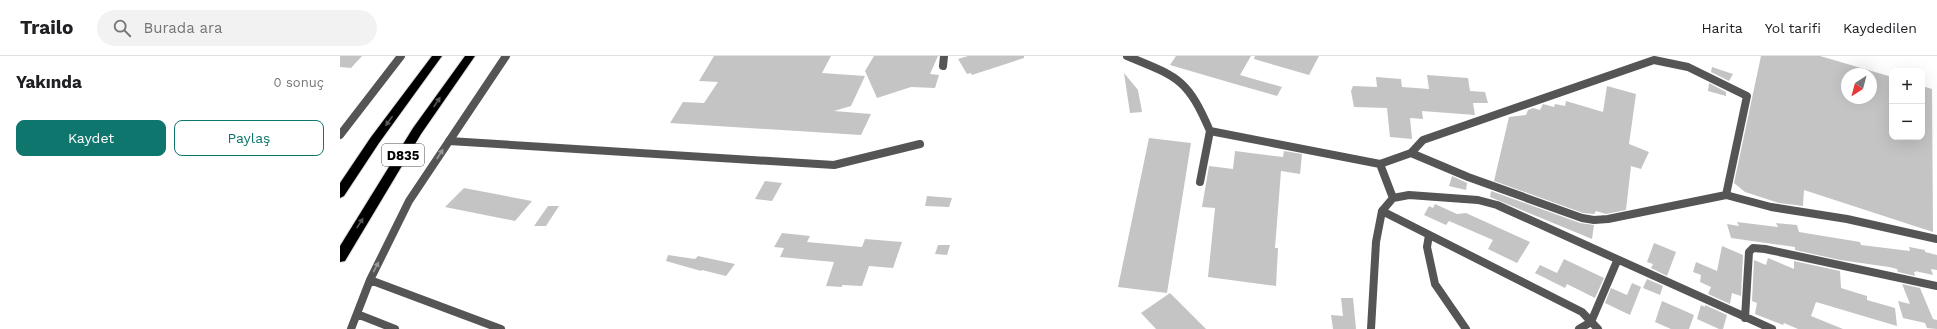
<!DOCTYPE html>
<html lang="tr">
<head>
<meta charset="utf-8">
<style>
  :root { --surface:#fff; --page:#f2f2f2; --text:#202124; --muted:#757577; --line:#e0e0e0; --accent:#0f766e }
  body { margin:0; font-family:"Work Sans",sans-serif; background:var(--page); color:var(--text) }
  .controls { position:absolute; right:12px; top:12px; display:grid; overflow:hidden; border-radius:8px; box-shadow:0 4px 16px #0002 }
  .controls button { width:36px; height:36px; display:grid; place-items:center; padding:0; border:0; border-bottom:1px solid var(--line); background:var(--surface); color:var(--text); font:20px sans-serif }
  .compass { position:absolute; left:1501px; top:12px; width:36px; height:36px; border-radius:50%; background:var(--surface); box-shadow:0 4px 16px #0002; rotate:216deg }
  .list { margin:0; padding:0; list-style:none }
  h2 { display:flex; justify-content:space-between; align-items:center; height:52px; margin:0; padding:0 16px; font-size:17px }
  h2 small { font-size:13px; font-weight:400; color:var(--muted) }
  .actions { display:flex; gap:8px; padding:12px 16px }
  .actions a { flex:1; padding:9px 0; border:1px solid var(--accent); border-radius:8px; text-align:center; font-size:14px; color:var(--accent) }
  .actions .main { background:var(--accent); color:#fff }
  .icon { flex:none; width:22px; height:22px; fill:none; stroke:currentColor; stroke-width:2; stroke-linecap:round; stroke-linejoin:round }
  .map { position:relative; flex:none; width:1597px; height:273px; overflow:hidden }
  header { display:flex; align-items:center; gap:24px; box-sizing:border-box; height:56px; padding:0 20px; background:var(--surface); border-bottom:1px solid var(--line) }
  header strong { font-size:19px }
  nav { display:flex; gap:22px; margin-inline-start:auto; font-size:14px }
  .search { width:280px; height:36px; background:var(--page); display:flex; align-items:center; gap:10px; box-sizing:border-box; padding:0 14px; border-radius:22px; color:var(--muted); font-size:15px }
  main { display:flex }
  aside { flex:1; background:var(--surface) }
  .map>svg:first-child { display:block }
  .building { fill:#c4c4c4; fill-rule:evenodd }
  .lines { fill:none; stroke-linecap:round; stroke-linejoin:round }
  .highway-casing { stroke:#dbdbdb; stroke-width:2 }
  .street { stroke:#555; stroke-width:8 }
  .highway { fill:#000; fill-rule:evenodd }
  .oneway { fill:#595959 }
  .oneway2 { fill:#999 }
  .labels { text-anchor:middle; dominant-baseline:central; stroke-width:4; stroke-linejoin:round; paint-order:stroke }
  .shield { fill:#fff; stroke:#4c4c4c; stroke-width:1 }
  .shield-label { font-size:13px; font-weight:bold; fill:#000 }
</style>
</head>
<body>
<header>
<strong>Trailo</strong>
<div class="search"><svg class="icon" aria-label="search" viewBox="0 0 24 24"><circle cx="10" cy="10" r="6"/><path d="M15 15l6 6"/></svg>Burada ara</div>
<nav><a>Harita</a><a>Yol tarifi</a><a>Kaydedilen</a></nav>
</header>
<main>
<aside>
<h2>Yakında<small>0 sonuç</small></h2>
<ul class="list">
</ul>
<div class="actions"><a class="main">Kaydet</a><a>Paylaş</a></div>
</aside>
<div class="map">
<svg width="1597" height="273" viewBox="0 0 1597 273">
  <rect width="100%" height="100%" fill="#fff"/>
  <path class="building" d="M0,0h22l-11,12 -11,-1z
    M374,0h117l-9,17 43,3 -14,30 -17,5 37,3 -10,21 -191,-12 13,-21 21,1 14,-21 -19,-1z
    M534,0h64l-8,18 9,1 -4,13 -24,-1 -34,11 -12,-27z
    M628,0h56v2l-52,17 -1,-2 -4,1 -9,-15z
    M836,0h75l-11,19 42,12 -5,9 -42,-12 -65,-19z
    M915,0h64l-10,19 -55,-16z
    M1421,0h59l72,21v60h30v-51l10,3 1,143 -129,-42 -1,16 -24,-3 -34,-11 -11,-9zM1507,18h24v24h-24z
    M1372,11l21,7 -4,7 -18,-9z
    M784,17l14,17 4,22 -12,1z
    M1087,19l41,3 2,13 15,1 3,11h-15l2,12 -53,-4 1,8 -13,-1 2,21 -22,-2 -3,-29 -33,-1 -3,-16 2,-5 24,1 -1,-10 25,2 1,8 27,2z
    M1369,27l17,9v4l-18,-5z
    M1267,30l29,8 -7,50 20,8 -8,17 -10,-3 -5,44 -20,4 -10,-3 -2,3 -11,-1 -89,-32 15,-64 17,-2 2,-5 5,-2 7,2 3,-6 11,3 1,-3 10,2 1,-5 37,11z
    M809,82l42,5 -24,150 -49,-6z
    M895,95l48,6 1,-6 18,3 -2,20 -19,-3 -6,77h3l-2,38 -68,-9 7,-69 -13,-1 7,-41 24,3z
    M1112,120l15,7 -1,7 -17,-4z
    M425,125l17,2 -10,18 -17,-2z
    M124,132l68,13 -17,20 -70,-14z
    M1151,135l89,32 14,2 -2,14 -102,-42z
    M587,140l25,2 -3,9 -24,-1z
    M1095,148l22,10 9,-1 64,29 -13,21 -29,-14 5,-9 -44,-19 -3,4 -22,-10 5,-9 4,2z
    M208,150h11l-13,20h-12z
    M1397,166l41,5 -2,-4 21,2 2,7 61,10 1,3 49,6 -1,-4 16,3v2l12,3v15l-6,-1 2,6 -18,-4 1,1h-2l1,4 -17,-4 -1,-3 -8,-2 -49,-7 -45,-10v-3l-64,-9 -4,-14 12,2z
    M442,177l28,3 -3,6 55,5 3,-8 37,3 -9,26 -24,-2 -7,20 -20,-1v2l-16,-1 8,-24 -54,-5 4,-9 -10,-1z
    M1314,187l22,9 -9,24 -16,-8 2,-4 -6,-2z
    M598,189h12l-3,10 -12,-1z
    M1382,190l21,9 -2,41 -9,-3 -2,11 -22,-10 3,-7 -11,-5 1,-7 -8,-3 3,-10 21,9z
    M328,199l27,4 3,-3 37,8 -9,12 -24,-6 -1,1 -35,-10z
    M1428,202l26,11v-8l46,10 1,17 26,8v4l28,8 2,18 -81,-24 -5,14 32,13h-45l-14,-6 -1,2 -28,-11 2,-11 -5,-2 2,-41 12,5z
    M1224,203l40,19 -9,20 -28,-14 -2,4 -30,-15 5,-8 17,8z
    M1307,223l16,7 -3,9 -17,-7z
    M1292,227l9,4 -11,28 -25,-12 6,-15 16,7z
    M1562,228l18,4 13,31 4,1v9l-10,-1 -2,-5 -22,-5 -5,-17 12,3z
    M830,237l36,36h-50l-15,-16z
    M1001,242h12l3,31h-23l-2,-14 12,1z
    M1322,245l32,14 -5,14h-18l-16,-7z
    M1361,249l4,2v-2l22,10 -4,14h-4l-22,-10z"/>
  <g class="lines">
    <defs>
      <path id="highway" d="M92,0h10l-63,87 -35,53 -4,2v-15l31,-46z
        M125,0h10l-54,78 -76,127 -5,1v-16l73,-118z"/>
    </defs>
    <use href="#highway" class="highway-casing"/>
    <path class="street" d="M787,0c51,21 60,22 83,75l170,33 13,34
      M603,10l1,-10
      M0,79l61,-79
      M109,85l385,24 86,-21
      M1071,97l12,-13 231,-80 34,7 59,29 -21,99
      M1040,108l31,-11 57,24 114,41 12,2 14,-1 118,-24 45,12 76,12 90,20
      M860,126l10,-51
      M1042,155l200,101 16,17
      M1089,179l-2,12 8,37 31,45
      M30,224l131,49
      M17,258l38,15
      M1405,262l4,-66 4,-4 12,1 172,37
      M11,273l19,-49 39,-79 97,-145
      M1031,273l5,-87 6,-31 11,-13 16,-3 69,5 19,5 275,124
      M1239,273l12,-7 26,-61"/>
    <use href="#highway" class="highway"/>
  </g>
  <defs><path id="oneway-solid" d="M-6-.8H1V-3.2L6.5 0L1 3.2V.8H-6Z"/></defs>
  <g class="oneway">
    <use href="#oneway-solid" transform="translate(97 46) rotate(-56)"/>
    <use href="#oneway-solid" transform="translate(49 65) rotate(126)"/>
    <use href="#oneway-solid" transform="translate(20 167) rotate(-58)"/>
  </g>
  <g class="oneway2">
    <use href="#oneway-solid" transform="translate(100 98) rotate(-57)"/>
    <use href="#oneway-solid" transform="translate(36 211) rotate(-63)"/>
  </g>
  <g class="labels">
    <rect class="shield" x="42" y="88" width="42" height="22" rx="3"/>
    <g class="shield-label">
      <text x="63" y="99">D835</text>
    </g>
  </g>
</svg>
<div class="controls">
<button>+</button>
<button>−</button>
</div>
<svg class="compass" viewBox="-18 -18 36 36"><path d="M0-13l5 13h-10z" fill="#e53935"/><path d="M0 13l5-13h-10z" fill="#757577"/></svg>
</div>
</main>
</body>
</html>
